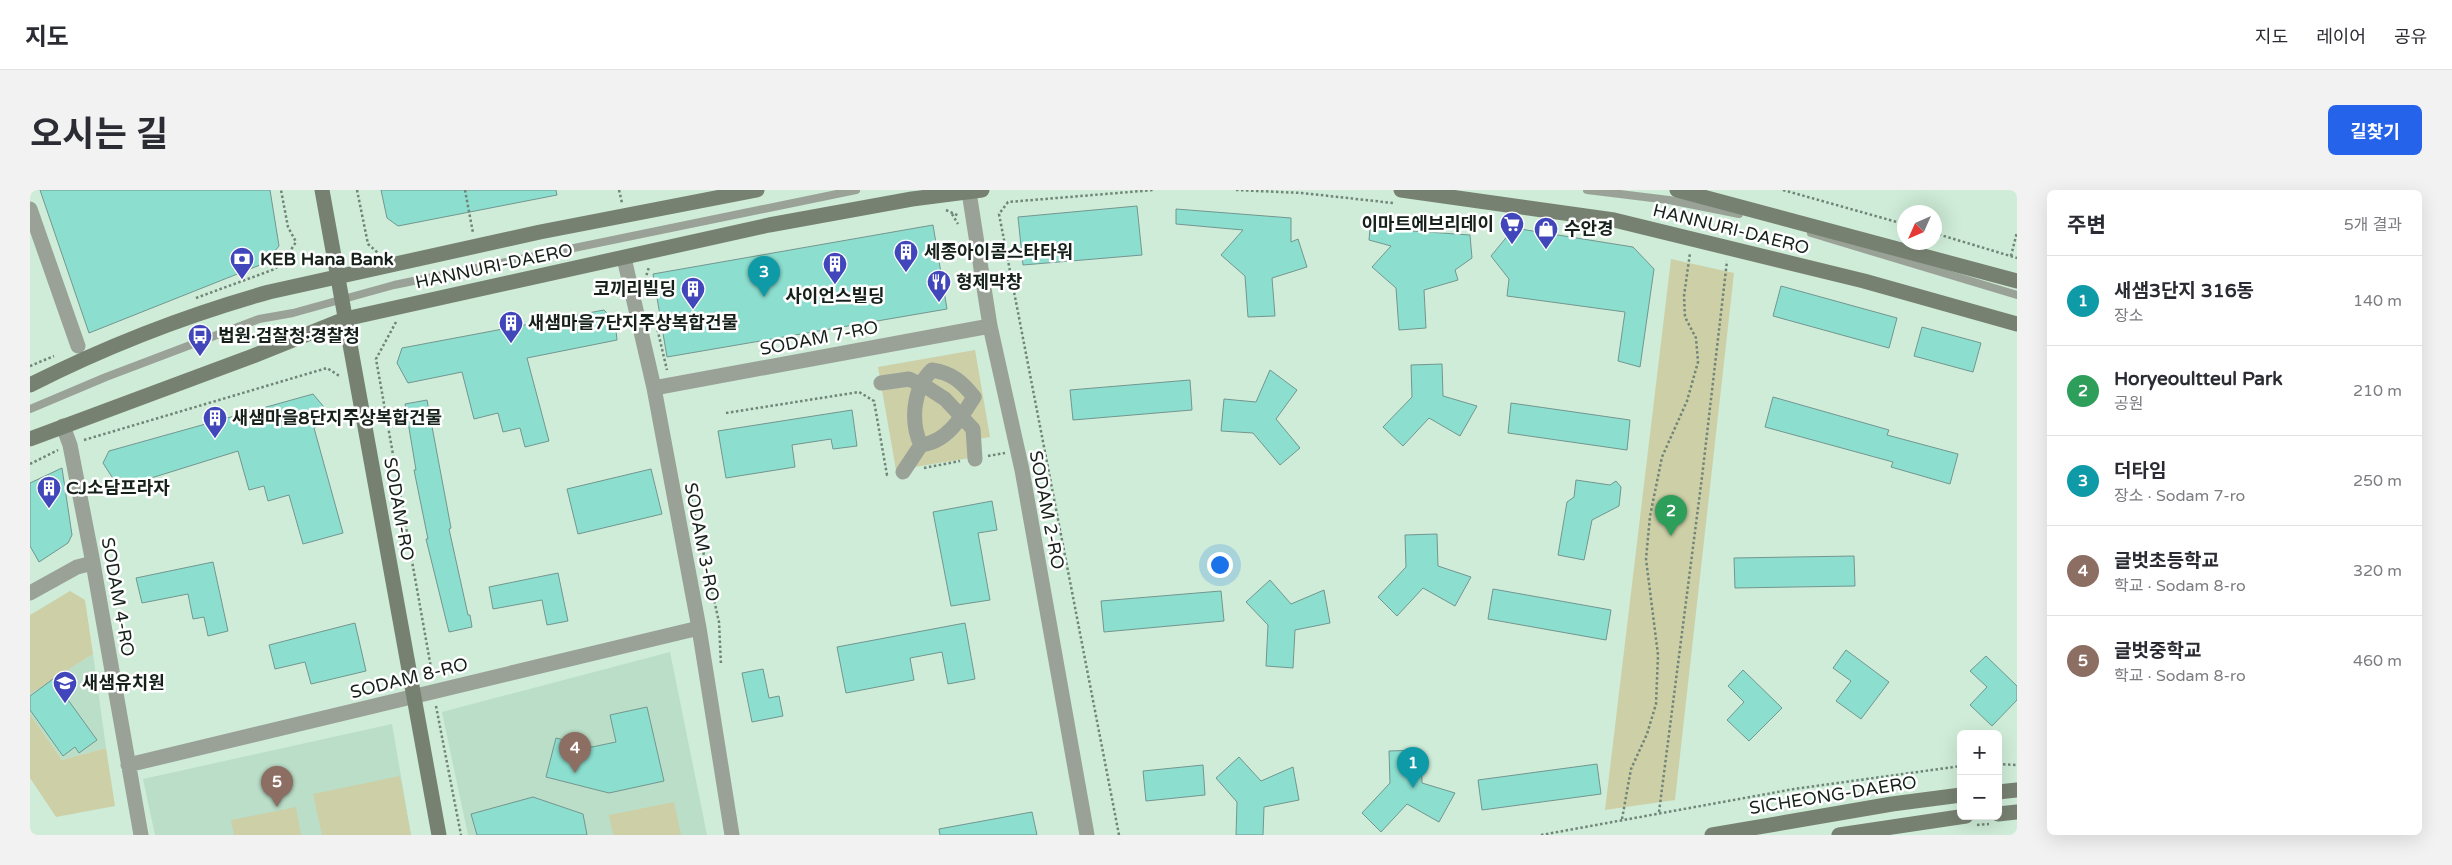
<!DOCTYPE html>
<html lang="ko">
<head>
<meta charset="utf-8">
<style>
  :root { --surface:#fff; --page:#f2f2f3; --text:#2b2b33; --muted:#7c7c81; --line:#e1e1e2; --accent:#2563eb }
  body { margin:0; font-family:"Varela Round","Noto Sans KR",sans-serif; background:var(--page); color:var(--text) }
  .controls { position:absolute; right:15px; bottom:15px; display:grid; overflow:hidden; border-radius:8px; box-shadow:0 5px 20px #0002 }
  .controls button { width:45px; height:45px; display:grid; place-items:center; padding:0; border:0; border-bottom:1px solid var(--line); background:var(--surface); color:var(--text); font:25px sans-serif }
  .compass { position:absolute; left:1867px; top:15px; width:45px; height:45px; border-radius:50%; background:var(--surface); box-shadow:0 5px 20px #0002; rotate:225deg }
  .you { position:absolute; left:1189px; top:374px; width:18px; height:18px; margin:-12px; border:4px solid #fff; border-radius:50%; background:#1a73e8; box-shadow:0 0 0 8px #1a73e833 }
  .badge { display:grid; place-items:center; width:32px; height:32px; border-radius:50%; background:var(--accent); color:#fff; font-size:16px; font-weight:700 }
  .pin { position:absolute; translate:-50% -41px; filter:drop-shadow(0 1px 2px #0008) }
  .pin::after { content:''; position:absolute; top:26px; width:18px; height:15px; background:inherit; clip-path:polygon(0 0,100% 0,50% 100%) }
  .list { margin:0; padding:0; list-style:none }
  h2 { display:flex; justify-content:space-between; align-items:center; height:65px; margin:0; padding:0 20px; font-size:21px }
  h2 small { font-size:16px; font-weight:400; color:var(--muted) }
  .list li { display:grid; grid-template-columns:32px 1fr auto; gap:15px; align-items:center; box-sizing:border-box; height:90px; padding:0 20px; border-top:1px solid var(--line) }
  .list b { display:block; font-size:19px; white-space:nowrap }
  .list p { margin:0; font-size:16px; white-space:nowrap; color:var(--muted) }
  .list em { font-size:16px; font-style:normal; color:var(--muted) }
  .map { position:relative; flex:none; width:1987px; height:645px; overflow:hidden; border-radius:8px }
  header { display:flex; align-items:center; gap:30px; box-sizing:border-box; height:70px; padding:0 25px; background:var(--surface); border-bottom:1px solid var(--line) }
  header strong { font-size:24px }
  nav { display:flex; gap:28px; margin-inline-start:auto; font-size:18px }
  .intro { display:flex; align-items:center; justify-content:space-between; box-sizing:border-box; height:120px; padding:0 30px }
  h1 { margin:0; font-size:35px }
  .button { padding:12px 22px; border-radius:8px; background:var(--accent); color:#fff; font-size:18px; font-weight:700 }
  main { display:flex; gap:30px; padding:0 30px }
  aside { flex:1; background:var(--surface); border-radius:8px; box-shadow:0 5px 20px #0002 }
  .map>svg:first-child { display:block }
  .built { fill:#badec8 }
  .green { fill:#cdcfa7 }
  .building { fill:#8cdecf; stroke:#73968f }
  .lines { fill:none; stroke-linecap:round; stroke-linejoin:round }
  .path { stroke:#708478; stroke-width:2.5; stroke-dasharray:2.5 2.5; stroke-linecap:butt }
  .lane { stroke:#9aa196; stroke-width:8 }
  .street { stroke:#9aa196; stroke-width:15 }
  .secondary { stroke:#778171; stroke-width:15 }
  .labels { text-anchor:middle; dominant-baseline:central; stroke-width:5; stroke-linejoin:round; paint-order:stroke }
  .poi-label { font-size:18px; font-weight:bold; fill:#16211b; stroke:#fff; text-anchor:start }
  .street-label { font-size:18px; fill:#16211b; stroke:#fff }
</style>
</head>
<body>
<header>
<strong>지도</strong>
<nav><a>지도</a><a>레이어</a><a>공유</a></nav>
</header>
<div class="intro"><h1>오시는 길</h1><a class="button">길찾기</a></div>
<main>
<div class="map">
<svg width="1987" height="645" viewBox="0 0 1987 645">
  <rect width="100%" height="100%" fill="#ceecd8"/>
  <path class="built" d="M640,462l37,183h-239l-26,-123z
    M63,464l13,94 -44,12 -32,-46v-20z
    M362,534l19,111h-256l-12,-56z"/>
  <path class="green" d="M1641,69l63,14 -59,527 -70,10z
    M945,160l15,87 -23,4 3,17 -74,12 -18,-103z
    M40,401l15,9 8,54 -63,40v-79z
    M0,524l32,46 44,-12 9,58 -59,11 -26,-39z
    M370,586l11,59h-89l-9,-41z
    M644,612l7,33h-68l-4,-20z
    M266,617l5,28h-67l-3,-15z"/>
  <path class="building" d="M10,0h230l9,56 -14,17 -176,70z
    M351,0h175l1,5 -159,31 -11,-8z
    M1107,16l5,49 -119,10 -5,-48z
    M1146,19l115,9v24l7,-3 9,28 -35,11 3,38 -27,1 -3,-41 -24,-21 22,-25 -67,-6z
    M903,35l14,84 -280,48 -14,-83z
    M1340,38l100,7 2,23 -17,12 3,10 -34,10 2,38 -27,2 -3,-42 -24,-21 19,-21 -22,-6z
    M1484,38l119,19 21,22 -14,98 -22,-6 7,-49 -118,-16 2,-17 -18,-23z
    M1751,96l116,32 -8,30 -116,-32z
    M574,120l11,11 2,19 -90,18 22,83 -24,6 -5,-19 -17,4 -5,-19 -24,6 -12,-47 -54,11 -11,-20 5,-15z
    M1892,137l59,16 -8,29 -59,-16z
    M1412,174l1,32 34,10 -17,30 -31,-18 -26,28 -20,-19 29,-30 -1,-32z
    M1240,180l27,20 -21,29 24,29 -20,17 -27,-32 -32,-2 3,-32 32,3z
    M1160,190l2,30 -119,10 -3,-30z
    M283,204l11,13 4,15 -14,6 29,105 -40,11 -14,-49 -21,6 -4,-15 -15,4 -11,-39 -119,37 -16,-25 6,-12z
    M1743,207l116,33 -2,5 71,19 -8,30 -59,-17 2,-5 -128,-35z
    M397,210l24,128 -2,1 19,86h2l2,12 -23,5 -23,-93h2l-14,-69h2l-11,-66z
    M1481,213l119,17 -3,30 -119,-17z
    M822,220l5,36 -24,3 -2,-10 -39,6 3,22 -69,11 -8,-47z
    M32,278l10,67 -4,8 -29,19 -9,-16v-63z
    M621,279l11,45 -84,20 -11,-45z
    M1546,290l34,5 6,-4 5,6 -2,19 -27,14 -8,40 -26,-5 9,-53 7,-5z
    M962,311l5,29 -19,3 12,67 -39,6 -18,-94z
    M1407,344l1,32 33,11 -16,29 -32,-18 -26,28 -19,-19 28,-30 -1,-32z
    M1824,366l1,30 -120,2 -1,-30z
    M183,372l15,69 -20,5 -4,-19 -11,2 -5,-25 -46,9 -6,-25z
    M528,383l10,48 -21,4 -5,-25 -49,9 -4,-22z
    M1240,390l21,24 33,-14 6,33 -35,7 -2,38 -27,-2 2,-41 -22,-23z
    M1463,399l118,21 -5,30 -118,-21z
    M1191,401l3,30 -120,11 -3,-31z
    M325,433l11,48 -55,13 -6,-22 -30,7 -6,-24z
    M935,433l10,56 -27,5 -6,-32 -32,6 4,22 -68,13 -9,-46z
    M1816,460l43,32 -28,37 -25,-18 15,-20 -18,-13z
    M1956,466l31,30v14l-25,26 -22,-21 17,-18 -17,-16z
    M733,479l6,29 10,-2 4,20 -31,6 -10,-49z
    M1713,480l39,38 -33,33 -22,-21 17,-18 -16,-16z
    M23,489l44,61 -18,13 -4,-6 -12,9 -33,-46v-14z
    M617,517l17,74 -55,12 -63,-16 10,-39 36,9 24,-5 -6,-27z
    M1391,560l1,33 33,10 -16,29 -32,-18 -26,28 -19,-19 28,-30 -1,-32z
    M1209,567l22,24 32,-14 6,33 -35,7 -1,28h-27l1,-33 -21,-24z
    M1567,574l4,30 -119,16 -4,-30z
    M1173,575l2,30 -59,6 -3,-30z
    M503,607l50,17 4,21h-110l-6,-21z
    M1002,622l5,23h-97l-1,-6z"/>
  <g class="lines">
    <path class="path" d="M327,0l11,54 10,9
      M435,0l8,43
      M589,0l3,13
      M1206,0l66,3 91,10
      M1753,0l121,34
      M916,20l13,6
      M922,24l6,10
      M1904,43l83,25
      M1981,66l6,-24
      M615,90l4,-13
      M166,108l79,-29 12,-13 9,-14 -8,-15 -7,-37
      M624,125l13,55
      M366,132l-20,37 57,320
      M0,176l24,-10
      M696,223l133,-21 15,9 13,74 2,-1
      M54,250l243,-72 14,9
      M958,266l17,-3
      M0,274l28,-14
      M894,278l36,-7
      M658,294l31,138 2,43
      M406,516l25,129
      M1968,574l19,1
      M1629,622l43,-335 25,-216
      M1592,629l9,-50 16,-35 9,-30 2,-49 -12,-96 4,-43 12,-59 25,-56 11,-39 -2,-24 -11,-21 -1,-21 6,-43
      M1947,635l12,-1
      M1089,645l-120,-621 9,-12 146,-12
      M1511,645l253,-46 167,-23"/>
    <path class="lane" d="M1557,0l82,10 70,14
      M1781,43l206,62
      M0,219l76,-32 153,-58 34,-6 101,-28 462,-95"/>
    <path class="street" d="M939,2l21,134 32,144 65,365
      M0,19l48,137
      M594,68l30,130 45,240 33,207
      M851,193l28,-4 19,9 17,11 28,30 2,30
      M624,198l336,-62
      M33,236l7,19 23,118 48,272
      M873,282l18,-27c26,-3 40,-27 53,-48 -12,-15 -22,-24 -42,-27 -19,18 -22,52 -11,75
      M0,403l47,-26 16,-4
      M98,575l571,-137"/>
    <path class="secondary" d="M292,0l117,645
      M1371,0l213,30 250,61 153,43
      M1647,0l340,91
      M0,195c75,-38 157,-70 239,-93l271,-60 217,-42
      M0,249l223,-83 92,-37 424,-94 143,-26 70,-9
      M1968,602l19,-2
      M1968,624l19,-2
      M1682,645l180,-31 69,-9
      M1809,645l127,-19"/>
  </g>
  <defs>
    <symbol id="supermarket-pin" viewBox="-11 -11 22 30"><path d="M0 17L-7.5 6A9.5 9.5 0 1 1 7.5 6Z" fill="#4246bb" stroke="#fff"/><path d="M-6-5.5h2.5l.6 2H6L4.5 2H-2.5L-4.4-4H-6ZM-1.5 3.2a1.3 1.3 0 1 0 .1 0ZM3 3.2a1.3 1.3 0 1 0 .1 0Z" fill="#fff"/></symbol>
    <symbol id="shop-pin" viewBox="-11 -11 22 30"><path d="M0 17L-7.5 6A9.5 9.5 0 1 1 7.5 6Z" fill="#4246bb" stroke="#fff"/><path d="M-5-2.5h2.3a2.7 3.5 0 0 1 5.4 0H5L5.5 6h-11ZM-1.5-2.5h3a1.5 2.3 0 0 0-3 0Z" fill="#fff"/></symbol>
    <symbol id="building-pin" viewBox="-11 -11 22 30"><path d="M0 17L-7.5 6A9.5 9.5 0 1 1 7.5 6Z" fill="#4246bb" stroke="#fff"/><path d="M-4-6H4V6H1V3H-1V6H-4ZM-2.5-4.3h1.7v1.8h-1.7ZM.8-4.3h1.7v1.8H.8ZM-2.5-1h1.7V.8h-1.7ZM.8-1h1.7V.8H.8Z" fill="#fff"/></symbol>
    <symbol id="bank-pin" viewBox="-11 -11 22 30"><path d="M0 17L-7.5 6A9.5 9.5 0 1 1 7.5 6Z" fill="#4246bb" stroke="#fff"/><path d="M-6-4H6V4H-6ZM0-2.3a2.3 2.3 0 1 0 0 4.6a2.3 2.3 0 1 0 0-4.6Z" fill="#fff"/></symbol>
    <symbol id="restaurant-pin" viewBox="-11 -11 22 30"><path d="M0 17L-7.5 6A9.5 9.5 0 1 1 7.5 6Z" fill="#4246bb" stroke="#fff"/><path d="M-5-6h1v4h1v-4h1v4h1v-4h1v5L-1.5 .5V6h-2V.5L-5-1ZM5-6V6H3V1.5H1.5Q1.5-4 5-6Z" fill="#fff"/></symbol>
    <symbol id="bus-pin" viewBox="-11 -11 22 30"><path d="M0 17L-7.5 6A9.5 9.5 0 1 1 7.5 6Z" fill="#4246bb" stroke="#fff"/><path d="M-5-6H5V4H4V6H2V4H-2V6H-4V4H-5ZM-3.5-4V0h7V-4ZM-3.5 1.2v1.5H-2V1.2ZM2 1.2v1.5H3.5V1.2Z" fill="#fff"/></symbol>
    <symbol id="school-pin" viewBox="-11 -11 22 30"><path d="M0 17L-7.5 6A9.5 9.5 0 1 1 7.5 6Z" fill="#4246bb" stroke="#fff"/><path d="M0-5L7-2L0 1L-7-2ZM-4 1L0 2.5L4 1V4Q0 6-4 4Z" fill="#fff"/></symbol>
  </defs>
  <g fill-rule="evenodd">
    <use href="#supermarket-pin" x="1468" y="20" width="28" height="38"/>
    <use href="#shop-pin" x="1502" y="25" width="28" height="38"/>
    <use href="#building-pin" x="862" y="48" width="28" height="38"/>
    <use href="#bank-pin" x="198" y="55" width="28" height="38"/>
    <use href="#building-pin" x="791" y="60" width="28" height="38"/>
    <use href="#restaurant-pin" x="895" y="78" width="28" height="38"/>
    <use href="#building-pin" x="649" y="85" width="28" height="38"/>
    <use href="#building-pin" x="467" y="119" width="28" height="38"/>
    <use href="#bus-pin" x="156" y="132" width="28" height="38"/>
    <use href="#building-pin" x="171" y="214" width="28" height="38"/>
    <use href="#building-pin" x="5" y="284" width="28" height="38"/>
    <use href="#school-pin" x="21" y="479" width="28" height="38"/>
  </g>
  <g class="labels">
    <g class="poi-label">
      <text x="1464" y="34" text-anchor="end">이마트에브리데이</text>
      <text x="1534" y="39">수안경</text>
      <text x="894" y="62">세종아이콤스타타워</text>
      <text x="230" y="69">KEB Hana Bank</text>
      <text x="926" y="92">형제막창</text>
      <text x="646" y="99" text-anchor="end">코끼리빌딩</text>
      <text x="805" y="106" text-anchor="middle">사이언스빌딩</text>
      <text x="498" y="133">새샘마을7단지주상복합건물</text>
      <text x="188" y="146">법원·검찰청·경찰청</text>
      <text x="202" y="228">새샘마을8단지주상복합건물</text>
      <text x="36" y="298">CJ소담프라자</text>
      <text x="52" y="493">새샘유치원</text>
    </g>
    <g class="street-label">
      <text transform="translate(1701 39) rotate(14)">HANNURI-DAERO</text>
      <text transform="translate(464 76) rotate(-12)">HANNURI-DAERO</text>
      <text transform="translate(789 148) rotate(-11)">SODAM 7-RO</text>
      <text transform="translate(369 319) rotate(80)">SODAM-RO</text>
      <text transform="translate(1017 320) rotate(79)">SODAM 2-RO</text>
      <text transform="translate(672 352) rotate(79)">SODAM 3-RO</text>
      <text transform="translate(88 407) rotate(80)">SODAM 4-RO</text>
      <text transform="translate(379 488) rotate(-14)">SODAM 8-RO</text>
      <text transform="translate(1803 605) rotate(-9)">SICHEONG-DAERO</text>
    </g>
  </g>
</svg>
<div class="controls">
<button>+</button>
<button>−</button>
</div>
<svg class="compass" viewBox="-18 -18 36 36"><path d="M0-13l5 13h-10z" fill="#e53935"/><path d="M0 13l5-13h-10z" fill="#7c7c81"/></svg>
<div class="you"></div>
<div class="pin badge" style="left:1383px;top:598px;background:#0f9aa8">1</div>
<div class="pin badge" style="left:1641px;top:346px;background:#2e9e5b">2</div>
<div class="pin badge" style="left:734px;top:107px;background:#0f9aa8">3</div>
<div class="pin badge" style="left:545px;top:583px;background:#8d6e63">4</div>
<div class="pin badge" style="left:247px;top:617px;background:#8d6e63">5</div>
</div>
<aside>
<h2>주변<small>5개 결과</small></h2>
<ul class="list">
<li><span class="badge" style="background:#0f9aa8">1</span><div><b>새샘3단지 316동</b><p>장소</p></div><em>140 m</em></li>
<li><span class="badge" style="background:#2e9e5b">2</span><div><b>Horyeoultteul Park</b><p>공원</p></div><em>210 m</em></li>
<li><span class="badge" style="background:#0f9aa8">3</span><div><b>더타임</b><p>장소 · Sodam 7-ro</p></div><em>250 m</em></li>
<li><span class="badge" style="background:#8d6e63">4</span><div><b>글벗초등학교</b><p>학교 · Sodam 8-ro</p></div><em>320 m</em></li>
<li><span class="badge" style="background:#8d6e63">5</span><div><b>글벗중학교</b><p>학교 · Sodam 8-ro</p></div><em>460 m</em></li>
</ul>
</aside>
</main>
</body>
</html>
